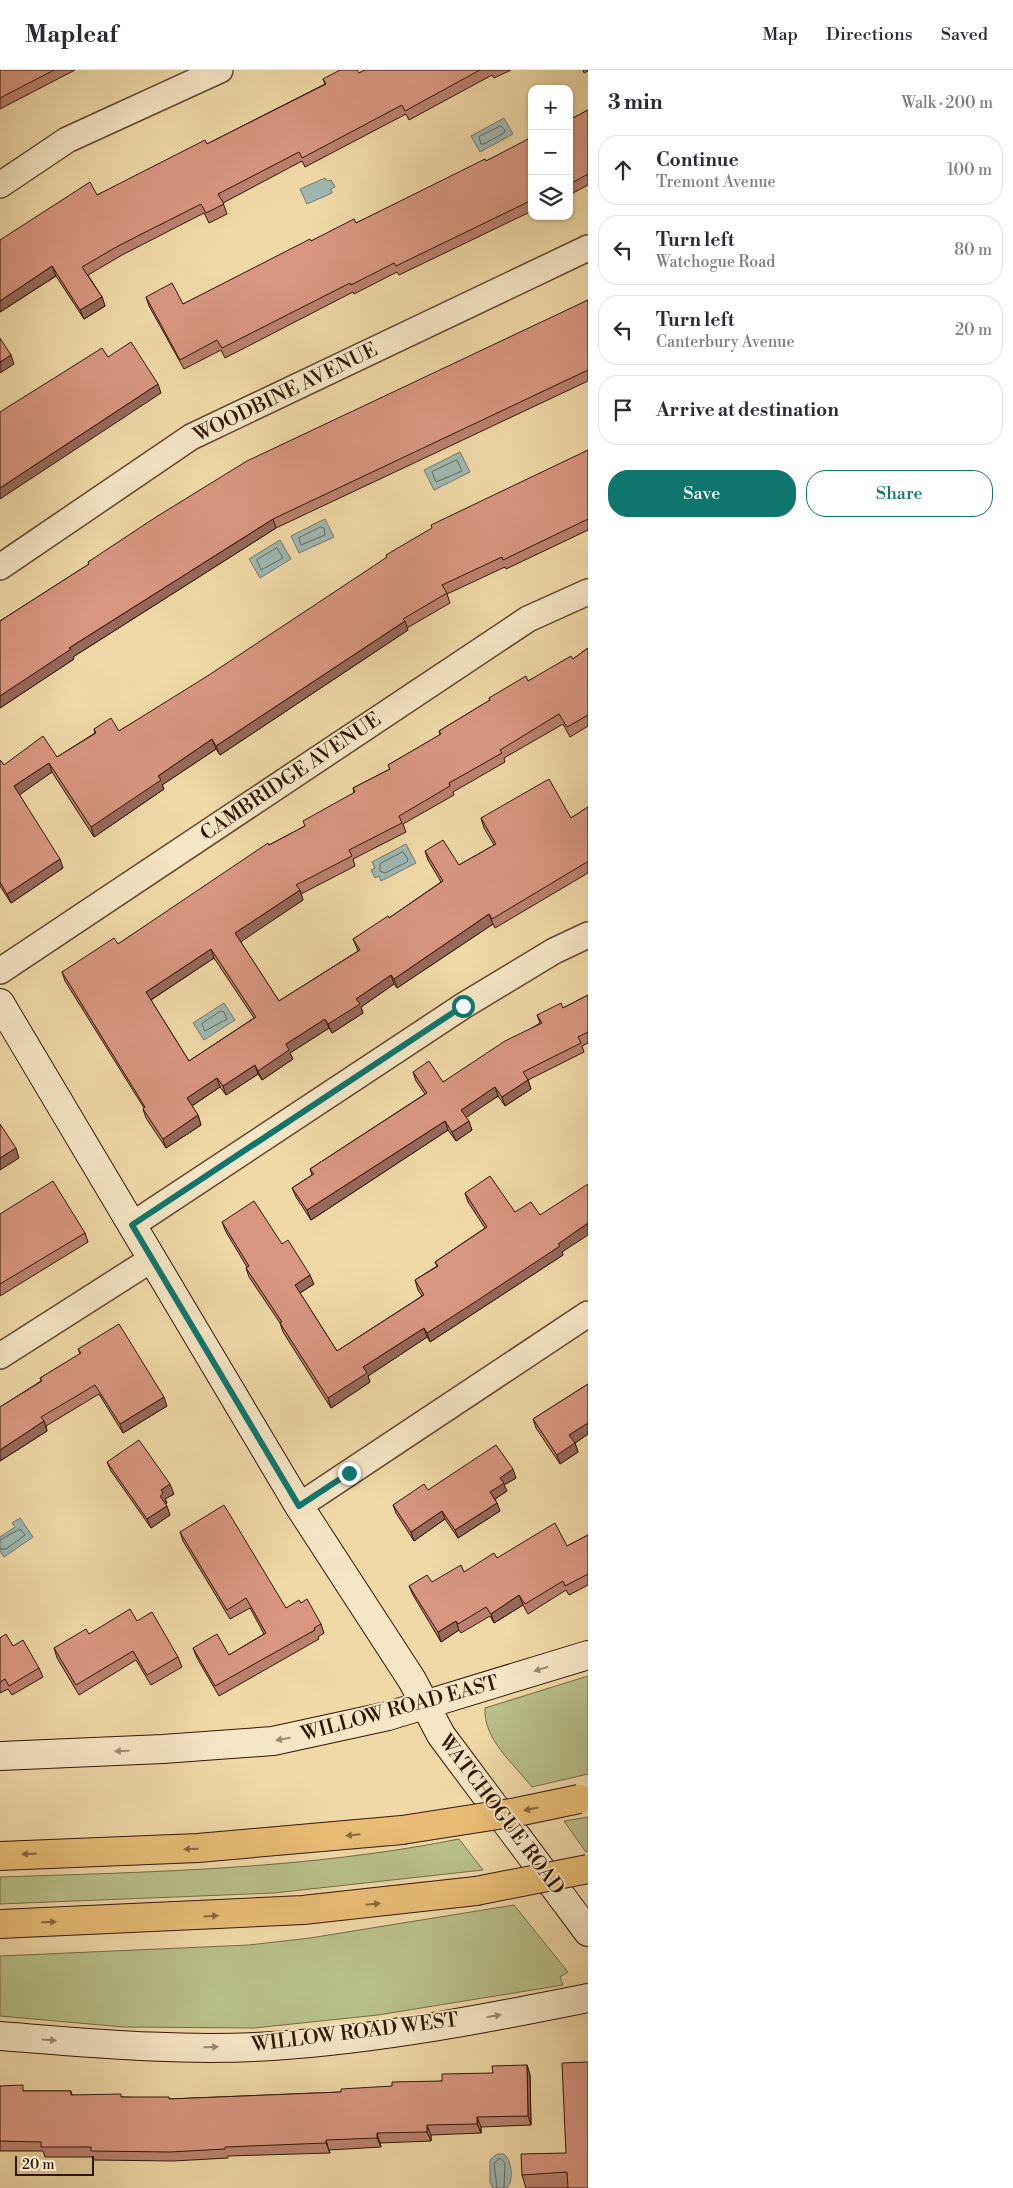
<!DOCTYPE html>
<html lang="en">
<head>
<meta charset="utf-8">
<style>
  :root { --surface:#fff; --page:#f2f2f3; --text:#2b2b33; --muted:#7c7c81; --line:#e1e1e2; --accent:#0f766e }
  body { margin:0; font-family:"Libre Bodoni",serif; background:var(--page); color:var(--text) }
  .controls { position:absolute; right:15px; top:15px; display:grid; overflow:hidden; border-radius:10px; box-shadow:0 1px 4px #0004 }
  .controls button { width:45px; height:45px; display:grid; place-items:center; padding:0; border:0; border-bottom:1px solid var(--line); background:var(--surface); color:var(--text); font:25px sans-serif }
  .scale { position:absolute; left:15px; bottom:12px; width:79px; box-sizing:border-box; padding-left:5px; border:2px solid #311503; border-top:0; font-size:14px; line-height:18px; white-space:nowrap; color:#311503; -webkit-text-stroke:4px #f5e6c6; paint-order:stroke }
  .stop { position:absolute; width:15px; height:15px; margin:-11px; border:4px solid #0f766e; border-radius:50%; background:#fff }
  .stop.end { background:#0f766e; border-color:#fff; box-shadow:0 1px 5px #0008 }
  .list { margin:0; padding:0; list-style:none }
  h2 { display:flex; justify-content:space-between; align-items:center; height:65px; margin:0; padding:0 20px; font-size:21px }
  h2 small { font-size:16px; font-weight:400; color:var(--muted) }
  .list li { display:grid; grid-template-columns:32px 1fr auto; gap:15px; align-items:center; box-sizing:border-box; height:70px; margin:0 10px 10px; padding:0 10px; border:1px solid var(--line); border-radius:20px }
  .list b { display:block; font-size:19px; white-space:nowrap }
  .list p { margin:0; font-size:16px; white-space:nowrap; color:var(--muted) }
  .list em { font-size:16px; font-style:normal; color:var(--muted) }
  .actions { display:flex; gap:10px; padding:15px 20px }
  .actions a { flex:1; padding:11px 0; border:1px solid var(--accent); border-radius:20px; text-align:center; font-size:18px; color:var(--accent) }
  .actions .main { background:var(--accent); color:#fff }
  .icon { flex:none; width:28px; height:28px; fill:none; stroke:currentColor; stroke-width:2; stroke-linecap:round; stroke-linejoin:round }
  .map { position:relative; flex:none; width:588px; height:2118px; overflow:hidden }
  header { display:flex; align-items:center; gap:30px; box-sizing:border-box; height:70px; padding:0 25px; background:var(--surface); border-bottom:1px solid var(--line) }
  header strong { font-size:24px }
  nav { display:flex; gap:28px; margin-inline-start:auto; font-size:18px }
  main { display:flex }
  aside { flex:1; background:var(--surface) }
  .map>svg:first-child { display:block }
  .green { fill:#b8bf88; stroke:#746a46 }
  .water { fill:#9eb8b2; stroke:#72776c }
  .lines { fill:none; stroke-linecap:round; stroke-linejoin:round }
  .shore { stroke:#68665a; stroke-width:1 }
  .street-casing { stroke:#61462c; stroke-width:28 }
  .secondary-casing { stroke:#311503; stroke-width:30 }
  .highway-casing { stroke:#311503; stroke-width:30 }
  .street { stroke:#f5e6c6; stroke-width:25 }
  .secondary { stroke:#f5e6c6; stroke-width:28 }
  .highway { stroke:#e8bc74; stroke-width:28 }
  .highway-bridge-casing { stroke:#311503; stroke-width:30; stroke-linecap:butt }
  .highway-bridge { stroke:#e8bc74; stroke-width:28 }
  .wall { fill:#ba816f; stroke:#311503; fill-rule:evenodd }
  .shaded-wall { fill:#97695a; stroke:#311503 }
  .building { fill:#d89681; stroke:#311503; fill-rule:evenodd }
  .oneway { fill:#9d886e }
  .oneway2 { fill:#8c683c }
  .route { stroke:#0f766e; stroke-width:6 }
  .labels { text-anchor:middle; dominant-baseline:central; stroke-width:4; stroke-linejoin:round; paint-order:stroke }
  .street-label { font-size:20px; fill:#311503; stroke:#f5e6c6 }
</style>
</head>
<body>
<header>
<strong>Mapleaf</strong>
<nav><a>Map</a><a>Directions</a><a>Saved</a></nav>
</header>
<main>
<div class="map">
<svg width="588" height="2118" viewBox="0 0 588 2118">
  <rect width="100%" height="100%" fill="#f0d8a7"/>
  <filter id="stains"><feTurbulence type="fractalNoise" baseFrequency=".004" numOctaves="4"/><feColorMatrix values="0 0 0 0 .2 0 0 0 0 .09 0 0 0 0 .02 0 0 0 .5 -.17"/></filter>
  <radialGradient id="worn" r=".72"><stop offset=".6" stop-color="#630" stop-opacity="0"/><stop offset="1" stop-color="#630" stop-opacity=".3"/></radialGradient>
  <path class="green" d="M588,1606v98l-56,13c-18,-23 -49,-48 -47,-79z
    M588,1747v34l-2,1 -22,-31z
    M459,1769l24,31 -209,23 -274,11v-27c153,-5 309,-8 459,-38z
    M514,1835l54,67 -8,5 3,8 -185,30 -124,13 -131,-1 -123,-11v-60l249,-11 61,-7z"/>
  <path class="water" d="M504,48l9,16 -33,18 -9,-16z
    M325,108l2,3 4,-1 4,7 -4,2 1,4 -25,11 -7,-15z
    M460,382l10,20 -36,18 -10,-20z
    M325,449l9,18 -35,16 -8,-17z
    M280,470l11,19 -31,19 -11,-19z
    M406,774l10,19 -35,18 -2,-5 -4,2 -4,-8 4,-2 -3,-6z
    M224,933l11,17 -31,20 -11,-17z
    M20,1448l13,19 -29,20 -4,-6v-14l15,-10 -3,-4z
    M497,2084h7c8,7 10,25 3,34h-14l-3,-6v-22z"/>
  <g class="lines">
    <path class="shore" d="M501,56l4,4 -1,3 -20,11h-3l-2,-7z
      M457,390l5,11 -26,11 -4,-10z
      M321,457l3,1 1,7 -24,10 -2,-7z
      M277,478l6,10 -22,12 -4,-10z
      M403,782l5,7 -1,3 -22,11 -5,-2v-7z
      M221,941l3,1 3,7 -22,12 -3,-7z
      M0,1470l20,-11 5,6 -19,14h-6
      M497,2118l-3,-25 6,-5 5,5 -1,25"/>
    <defs>
      <path id="street" d="M0,115l67,-45 153,-70
        M0,497l191,-130 397,-189
        M0,901l528,-352 60,-27
        M132,1155l331,-219 91,-55 34,-16
        M0,1286l152,-97
        M299,1436l289,-192"/>
      <path id="secondary" d="M0,933l299,503 113,174 29,55 147,197
        M0,1686l163,-7 110,-8 115,-25 200,-61
        M0,1966c90,7 182,16 273,10 106,-7 211,-27 315,-48"/>
      <path id="highway" d="M0,1786l198,-8 204,-18
        M0,1854l303,-14 173,-19"/>
    </defs>
    <use href="#street" class="street-casing"/>
    <use href="#secondary" class="secondary-casing"/>
    <use href="#highway" class="highway-casing"/>
    <use href="#street" class="street"/>
    <use href="#secondary" class="secondary"/>
    <use href="#highway" class="highway"/>
    <defs>
      <path id="highway-bridge" d="M402,1760l115,-18 62,-13
        M476,1821l112,-22"/>
    </defs>
    <use href="#highway-bridge" class="highway-bridge-casing"/>
    <use href="#highway-bridge" class="highway-bridge"/>
  </g>
  <path class="wall" d="M0,0h75l-75,39z
    M365,0h146l-17,8 -2,-3 -83,45 -3,-6 -101,53 -3,-6 -79,42 4,11 -18,9 -5,-10 -82,42 -34,20 14,22 3,9 -21,13 -28,-43 -56,36 97,-117 110,-51 118,-60 -2,-5 36,-6z
    M583,0h5v1l-4,2z
    M588,40v75l-15,8 -1,-2 -3,2v-73z
    M532,69v72l-133,64 -2,-3 -43,22 -1,-2 -128,66 -4,-8 -37,19 -35,-63 -3,-9 37,7 128,-63 45,-18z
    M588,230v81l-312,147 -203,129 1,2 -74,49v-87l89,-57 -1,-2z
    M588,380v80l-82,39 -1,-2 -58,27 3,9 -43,25 1,2 -188,125 -4,-6 -54,36 2,4 -70,48 -42,-65 -33,22 44,74 -52,35 -11,-17v-126l4,5 53,-8 38,-24 -1,-4 25,2z
    M588,578v78l-18,11 -7,-13 -59,34 1,4 -52,30 1,3 -51,29 3,8 -53,27 2,7 -54,28 2,6 -63,41 39,60 79,-50 -5,-12 36,-21 52,-36 -13,-22 -3,-9 34,14 35,-20 -10,-17 -3,-10h90l17,-11v66l-93,55 -2,-4 -96,64 -3,-4 -33,23 2,6 -31,20 -3,-5 -39,25 3,6 -31,21 -4,-6 -32,21 -6,-8 -28,19 6,9 3,10 -35,23 -20,-30 -3,-9 1,-1 -79,-127 -3,-9 56,-28 151,-99 36,-19 49,-33 -1,-5 37,-19 -2,-4 52,-30 -1,-4 51,-31 -1,-2 39,-17 45,-22zM214,888l40,60 -65,43 -38,-61z
    M588,925v48l-6,3 2,6 -56,28 3,9 -26,17 -7,-10 -32,21 6,13 -16,11 -8,-11 -137,90 -15,-23 -4,-9 20,-13 -2,-6 115,-75 -9,-13 -3,-9 30,10 97,-59 -3,-8 26,-7z
    M465,1123l50,19 47,40 1,3 -133,87 -3,-5 -59,39 2,6 -39,26 -48,-76 -3,-9 -31,-46 -3,-9 1,-1 -21,-35 -4,-10 60,22 32,40 -14,9 37,58 85,-55 -4,-6 -3,-10 22,-14 -2,-4 50,-34 -17,-26z
    M0,1144l85,19 3,9 -88,54z
    M78,1279l89,57 -44,27 -24,-39 -53,32 1,5 -47,30v-54l41,-26 -1,-3 40,-24z
    M588,1314v50l-13,9 3,9 -18,12 -24,-36 -3,-9z
    M107,1392l67,32 -9,5 2,4 -2,1 5,11 -19,13 -40,-57z
    M516,1408l-12,7 3,6 -12,8 5,12 -42,27 -13,-19 -31,22 -18,-28 -3,-8 35,-15z
    M180,1462l106,76 15,-5 20,21 3,9 -6,4 1,2 -100,57 -22,-38 -4,-10 36,7 35,-21 -14,-26 -20,11 -47,-78z
    M588,1465v50l-19,10 -3,-5 -38,24 -5,-9 -29,18 -4,-7 -29,17 -2,-3 -18,12 -28,-47 -4,-9 23,-4 32,-10 33,-14 70,-12z
    M137,1551l41,36 4,10 -31,18 -15,-25 -57,35 -22,-37 -3,-10 35,-14z
    M0,1568l13,8 26,22 4,9 -31,18 -4,-6 -8,4z
    M527,1995l3,10 1,50 -50,2v6l-50,2v6l-51,2 1,4 -52,3 1,3 -102,3v2l-55,3 -79,-1 -1,-3h-48l-2,-6h-43v-65l25,5h46l1,4 98,4 171,-7 101,-11 51,-8z
    M566,2083l22,35h-62l-4,-13z"/>
  <path class="shaded-wall" d="M52,196l4,10 -56,36v-11z
    M102,227l3,9 -21,13 -4,-9z
    M11,285l3,9 -14,9v-11z
    M158,314l3,9 -161,106v-11z
    M273,449l3,9 -203,129 1,2 -74,49v-12l69,-48z
    M405,551l3,9 -188,125 -4,-9z
    M212,669l4,10 -54,36 2,4 -70,48 -3,-10 67,-51z
    M49,693l3,9 -34,24 -4,-10z
    M60,789l3,9 -52,35 -4,-9z
    M300,820l3,10 -64,43 -4,-10z
    M489,844l4,10 -96,64 -3,-9z
    M211,879l3,9 -65,43 -3,-9z
    M391,905l3,9 -33,23 2,6 -31,20 -4,-9 28,-25z
    M325,949l4,9 -39,25 3,6 -31,21 -4,-9 28,-27z
    M255,995l3,9 -32,21 -3,-9z
    M217,1008l3,9 -30,20 -3,-9z
    M528,1010l3,9 -26,17 -3,-9z
    M495,1017l3,9 -34,23 -3,-9z
    M198,1045l3,10 -35,23 -3,-9z
    M445,1051l3,9 -137,90 -4,-10z
    M469,1051l3,9 -16,11 -4,-9z
    M16,1078l3,10 -19,12v-12z
    M588,1153v12l-26,17 1,3 -133,87 -3,-9z
    M310,1205l4,9 -16,10 -3,-9z
    M424,1258l3,9 -59,39 2,6 -39,26 -3,-10 35,-31z
    M164,1327l3,9 -44,27 -3,-9z
    M44,1351l3,10 -47,30v-11z
    M588,1353v11l-13,9 3,9 -18,12 -3,-9 12,-20z
    M513,1399l3,9 -12,7 3,6 -14,9 -3,-8 10,-14z
    M170,1414l4,10 -9,5 2,4 -4,2 -3,-9 1,-6z
    M497,1433l3,8 -42,27 -3,-8z
    M167,1436l3,9 -19,13 -4,-9z
    M442,1441l3,8 -31,22 -3,-9z
    M519,1525l4,10 -29,18 -3,-9z
    M456,1551l3,9 -18,12 -3,-10z
    M527,1995l3,10 1,50 -3,-9z
    M477,2047l4,10v6l-4,-9z
    M427,2055l4,10v6l-4,-9z
    M377,2063l3,10 1,4 -4,-9z
    M326,2070l3,10 1,3 -4,-10z"/>
  <path class="building" d="M0,0h54l-54,28z
    M340,0h17l2,3 6,-3h115l-75,41 -3,-6 -100,53 -3,-6 -81,42 6,10 -18,9 -5,-9 -83,42 -36,21 20,30 -22,13 -28,-44 -52,35v-61l90,-58 7,13 108,-55 2,4 119,-60 -3,-5z
    M588,40v64l-18,10 -1,-64z
    M528,69l1,2 3,-2v61l-136,66 -2,-3 -43,22 -1,-2 -128,65 -5,-8 -37,20 -34,-63 26,-14 11,21 127,-65 1,2 43,-22 2,4 129,-64 1,2z
    M588,230v70l-315,149 -204,129 2,1 -71,47v-75l89,-57 -1,-2 68,-45 91,-56z
    M0,268l11,17 -11,7z
    M131,272l27,42 -158,104v-76l102,-64 6,9z
    M588,380v69l-85,41 -1,-3 -60,28 5,8 -44,26 2,2 -189,125 -4,-7 -54,37 3,4 -70,47 -42,-64 -35,23 46,73 -53,35 -7,-12v-122l4,5 39,-29 14,21 39,-24 -2,-4 17,-11 8,13 90,-56 154,-102 24,-16 -1,-2 46,-27 -1,-3z
    M588,578v67l-21,12 -8,-13 -59,36 2,3 -53,30 1,3 -51,30 3,7 -53,27 3,6 -56,29 4,5 -65,43 44,68 81,-51 -7,-11 35,-23 1,2 54,-37 -18,-30 18,-11 16,25 37,-21 -15,-26 68,-39 22,39 17,-11v56l-1,-1 -95,57 -3,-5 -95,65 -3,-4 -35,24 4,5 -32,20 -3,-5 -39,25 3,6 -31,21 -3,-6 -32,21 -6,-8 -30,20 11,17 -35,24 -20,-30 2,-2 -83,-135 52,-34 4,6 150,-101 1,2 36,-19 -2,-5 52,-29 -2,-4 37,-19 -2,-4 53,-31 -2,-3 51,-31 -1,-2 37,-22 2,5 43,-25 2,3zM211,879l45,68 -67,44 -43,-69z
    M588,925v37l-10,5 3,6 -58,29 5,8 -26,17 -7,-10 -34,23 8,11 -17,11 -7,-11 -138,89 -15,-22 22,-14 -4,-5 117,-76 -14,-21 16,-11 14,21 62,-41 37,-18 -5,-8 24,-12 2,5z
    M0,1054l16,24 -16,10z
    M490,1106l25,36 16,-10 9,13 48,-31v39l-30,21 2,2 -82,54 -51,33 -3,-5 -61,39 4,6 -39,25 -48,-75 2,-1 -36,-54 3,-2 -27,-44 32,-21 28,43 6,-4 22,35 -15,10 42,66 87,-56 -9,-15 23,-14 -3,-4 52,-35 -22,-34z
    M53,1111l32,52 -85,51v-70z
    M119,1254l45,73 -44,27 -25,-39 -54,32 3,4 -44,29v-43l42,-26 -2,-3 41,-25 -3,-4z
    M588,1314v39l-19,12 6,8 -18,12 -24,-36z
    M139,1370l31,44 -9,6 2,3 -3,3 7,10 -20,13 -40,-57z
    M496,1375l17,24 -13,9 4,5 -14,9 7,11 -42,27 -13,-19 -31,21 -18,-27 31,-21 4,6z
    M224,1435l62,103 13,-8 2,3 6,-4 14,25 -7,4 1,2 -100,56 -22,-38 24,-14 12,21 37,-22 -20,-35 -19,12 -47,-78z
    M555,1453l12,23 21,-11v39l-23,12 -2,-5 -38,23 -6,-9 -28,19 -5,-7 -28,17 -2,-3 -18,11 -29,-46 18,-11 5,7 29,-17 3,7 30,-19 3,5z
    M130,1539l7,12 15,-9 26,45 -31,18 -14,-24 -57,34 -22,-37 32,-19 3,5z
    M6,1564l7,12 10,-6 16,28 -30,18 -4,-7 -5,3v-44z
    M588,1992v126h-20l-1,-16 -45,3 -1,-21 45,-1 -4,-90z
    M527,1995l1,51 -51,1v7l-50,1v7l-50,1v5l-51,2v3l-101,4v2l-55,3 -79,-1v-4h-50v-5l-41,-1v-55l23,-1v6h48v4l50,-1v3h48v2l172,-7v-3l51,-3v-4l50,-1v-7l51,-1 -1,-7z"/>
  <defs><path id="oneway-solid" d="M-6-.8H1V-3.2L6.5 0L1 3.2V.8H-6Z" transform="scale(1.25)"/></defs>
  <g class="oneway">
    <use href="#oneway-solid" transform="translate(541 1599) rotate(163)"/>
    <use href="#oneway-solid" transform="translate(283 1669) rotate(170)"/>
    <use href="#oneway-solid" transform="translate(122 1681) rotate(178)"/>
    <use href="#oneway-solid" transform="translate(494 1946) rotate(-10)"/>
    <use href="#oneway-solid" transform="translate(49 1970) rotate(4)"/>
    <use href="#oneway-solid" transform="translate(211 1977) rotate(-1)"/>
  </g>
  <g class="oneway2">
    <use href="#oneway-solid" transform="translate(531 1739) rotate(168)"/>
    <use href="#oneway-solid" transform="translate(353 1765) rotate(174)"/>
    <use href="#oneway-solid" transform="translate(191 1779) rotate(178)"/>
    <use href="#oneway-solid" transform="translate(29 1784) rotate(178)"/>
    <use href="#oneway-solid" transform="translate(373 1834) rotate(-5)"/>
    <use href="#oneway-solid" transform="translate(211 1846) rotate(-3)"/>
    <use href="#oneway-solid" transform="translate(49 1852) rotate(-2)"/>
  </g>
  <g class="lines">
    <path class="route" d="M349,1403l-50,33 -167,-281 331,-219"/>
  </g>
  <g class="labels">
    <g class="street-label">
      <text transform="translate(286 323) rotate(-26)">WOODBINE AVENUE</text>
      <text transform="translate(291 707) rotate(-34)">CAMBRIDGE AVENUE</text>
      <text transform="translate(400 1639) rotate(-15)">WILLOW ROAD EAST</text>
      <text transform="translate(501 1745) rotate(53)">WATCHOGUE ROAD</text>
      <text transform="translate(355 1963) rotate(-7)">WILLOW ROAD WEST</text>
    </g>
  </g>
  <rect width="100%" height="100%" filter="url(#stains)"/>
  <rect width="100%" height="100%" fill="url(#worn)"/>
</svg>
<div class="controls">
<button>+</button>
<button>−</button>
<button><svg class="icon" aria-label="layers" viewBox="0 0 24 24"><path d="M12 4l9 5-9 5-9-5zM3 14l9 5 9-5"/></svg></button>
</div>
<div class="scale">20 m</div>
<div class="stop" style="left:463px;top:936px"></div>
<div class="stop end" style="left:349px;top:1403px"></div>
</div>
<aside>
<h2>3 min<small>Walk · 200 m</small></h2>
<ul class="list">
<li><svg class="icon" aria-label="ahead" viewBox="0 0 24 24"><path d="M12 20V5M6 11l6-6 6 6"/></svg><div><b>Continue</b><p>Tremont Avenue</p></div><em>100 m</em></li>
<li><svg class="icon" aria-label="left" viewBox="0 0 24 24"><path d="M17 20v-9H6M10 6l-5 5 5 5"/></svg><div><b>Turn left</b><p>Watchogue Road</p></div><em>80 m</em></li>
<li><svg class="icon" aria-label="left" viewBox="0 0 24 24"><path d="M17 20v-9H6M10 6l-5 5 5 5"/></svg><div><b>Turn left</b><p>Canterbury Avenue</p></div><em>20 m</em></li>
<li><svg class="icon" aria-label="arrive" viewBox="0 0 24 24"><path d="M6 21V4h12l-3 4 3 4H6"/></svg><div><b>Arrive at destination</b></div></li>
</ul>
<div class="actions"><a class="main">Save</a><a>Share</a></div>
</aside>
</main>
</body>
</html>
